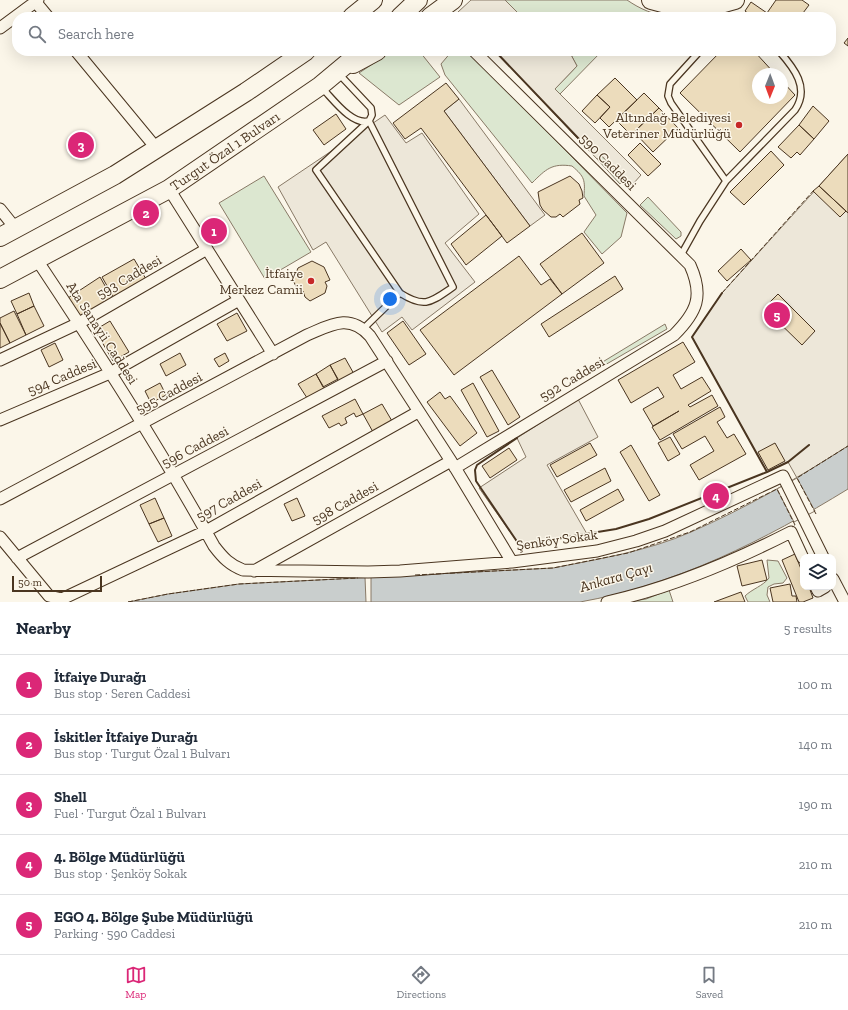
<!DOCTYPE html>
<html lang="en">
<head>
<meta charset="utf-8">
<style>
  :root { --surface:#fff; --page:#f6f6f7; --text:#1f2937; --muted:#747a83; --line:#e0e1e3; --accent:#db2777 }
  body { margin:0; font-family:"Zilla Slab",serif; background:var(--page); color:var(--text) }
  .controls { position:absolute; right:12px; bottom:12px; display:grid; overflow:hidden; border-radius:8px; box-shadow:0 4px 16px #0002 }
  .controls button { width:36px; height:36px; display:grid; place-items:center; padding:0; border:0; border-bottom:1px solid var(--line); background:var(--surface); color:var(--text); font:20px sans-serif }
  .compass { position:absolute; left:752px; top:68px; width:36px; height:36px; border-radius:50%; background:var(--surface); box-shadow:0 4px 16px #0002; rotate:181deg }
  .scale { position:absolute; left:12px; bottom:10px; width:90px; box-sizing:border-box; padding-left:4px; border:2px solid #4a3520; border-top:0; font-size:11px; line-height:14px; white-space:nowrap; color:#4a3520; -webkit-text-stroke:3px #fbf6e9; paint-order:stroke }
  .you { position:absolute; left:390px; top:299px; width:14px; height:14px; margin:-10px; border:3px solid #fff; border-radius:50%; background:#1a73e8; box-shadow:0 0 0 6px #1a73e833 }
  .badge { display:grid; place-items:center; width:26px; height:26px; border-radius:50%; background:var(--accent); color:#fff; font-size:13px; font-weight:700 }
  .pin { position:absolute; translate:-50% -50%; border:2px solid #fff; box-shadow:0 1px 4px #0006 }
  .list { margin:0; padding:0; list-style:none }
  h2 { display:flex; justify-content:space-between; align-items:center; height:52px; margin:0; padding:0 16px; font-size:17px }
  h2 small { font-size:13px; font-weight:400; color:var(--muted) }
  .list li { display:grid; grid-template-columns:26px 1fr auto; gap:12px; align-items:center; box-sizing:border-box; height:60px; padding:0 16px; border-top:1px solid var(--line) }
  .list b { display:block; font-size:15px; white-space:nowrap }
  .list p { margin:0; font-size:13px; white-space:nowrap; color:var(--muted) }
  .list em { font-size:13px; font-style:normal; color:var(--muted) }
  .icon { flex:none; width:22px; height:22px; fill:none; stroke:currentColor; stroke-width:2; stroke-linecap:round; stroke-linejoin:round }
  .map { position:relative; flex:none; width:848px; height:602px; overflow:hidden }
  .search { position:absolute; background:var(--surface); box-shadow:0 4px 16px #0002; left:12px; right:12px; top:12px; height:44px; display:flex; align-items:center; gap:10px; box-sizing:border-box; padding:0 14px; border-radius:16px; color:var(--muted); font-size:15px }
  .sheet { height:352px; background:var(--surface) }
  nav { display:flex; justify-content:space-around; align-items:center; box-sizing:border-box; height:56px; border-top:1px solid var(--line); background:var(--surface); font-size:11px; color:var(--muted) }
  nav a { display:grid; justify-items:center; gap:2px }
  nav .on { color:var(--accent) }
  .map>svg:first-child { display:block }
  .green { fill:#dce7d0; stroke:#887966 }
  .parking { fill:#ede7d9; stroke:#887966 }
  .water { fill:#c9cecd; stroke:#887966 }
  .pier { fill:#fbf6e9; stroke:#887966 }
  .building { fill:#ecdcbc; stroke:#4a3520 }
  .lines { fill:none; stroke-linecap:round; stroke-linejoin:round }
  .service-casing { stroke:#4a3520; stroke-width:8 }
  .minor-casing { stroke:#4a3520; stroke-width:13 }
  .trunk-casing { stroke:#4a3520; stroke-width:20 }
  .service { stroke:#fbf6e9; stroke-width:5.5 }
  .minor { stroke:#fbf6e9; stroke-width:11 }
  .trunk { stroke:#fbf6e9; stroke-width:18 }
  .fence { stroke:#4a3520; stroke-width:1; stroke-dasharray:5 2; stroke-linecap:butt }
  .wall { stroke:#4a3520; stroke-width:2 }
  .poi-dot { fill:#c62828; stroke:#fbf6e9; stroke-width:1.5 }
  .labels { text-anchor:middle; dominant-baseline:central; stroke-width:3; stroke-linejoin:round; paint-order:stroke }
  .poi-label { font-size:14px; fill:#4a3520; stroke:#fbf6e9; text-anchor:end }
  .street-label { font-size:14px; fill:#4a3520; stroke:#fbf6e9 }
  .water-label { font-size:15px; font-style:italic; fill:#4a3520; stroke:#fbf6e9 }
</style>
</head>
<body>
<div class="map">
<svg width="848" height="602" viewBox="0 0 848 602">
  <rect width="100%" height="100%" fill="#fbf6e9"/>
  <path class="green" d="M505,0h122c13,9 27,15 43,17h-148z
    M392,51h29l-1,1 20,25 -41,28 -40,-32z
    M452,51h16l159,162 -6,24 -19,17 -18,-22 12,-17 -12,-19c1,-16 1,-19 -12,-30 -20,-3 -26,3 -40,17l-87,-108 -4,-11z
    M569,51h33l-42,43 -5,-5 22,-23z
    M601,155l23,25 -4,4 -23,-25z
    M264,176l47,76 -46,27 -46,-76z
    M648,197l33,35v4l-5,3 -36,-34z
    M665,324l2,5 -69,40 -2,-3z
    M767,560l11,1 9,17 -4,5 -9,1 -6,3 -1,8 3,7h-22l-3,-6c7,-7 18,-10 24,-18z
    M669,590l4,12h-46l19,-3z"/>
  <path class="parking" d="M471,0h34l17,17h-60l-4,-5z
    M495,51h74l8,15 -22,23 86,86 -8,9 -9,-4 -23,-25 -4,4z
    M459,99l86,116 -15,11 -86,-115z
    M385,115l21,28 16,-10 57,81 -34,29 30,39 -63,48 -10,-13 -20,15 -56,-90 -13,8 -35,-63z
    M848,154v292l-51,32 -9,-16 -21,10 -75,-135 30,-44z
    M578,399l20,38 -51,28 40,69 -38,7 -25,3 -6,-1 -39,-55 47,-31 -9,-19z"/>
  <path class="water" d="M848,446v43c-83,51 -172,96 -268,113h-452l40,-8 71,-10 314,-16c46,-9 95,-17 138,-36 55,-24 107,-54 157,-86z"/>
  <path class="pier" d="M797,478l18,33 -21,11 -17,-33z
    M365,577h6v25h-5z"/>
  <path class="building" d="M776,0h26l7,5 -9,12h-47l-8,-6 6,-9 16,11z
    M848,38v8l-4,-3z
    M721,51h33l21,23h-17v24h24v-17l13,14 -55,57 -60,-59z
    M615,78l22,22 -28,27 -9,-9 10,-11 -13,-12z
    M446,83l13,16 -15,12 86,115 -23,17 -86,-115 -16,11 -12,-16z
    M644,93l15,15 -28,27 -15,-15z
    M597,95l13,12 -15,16 -13,-12z
    M813,106l16,15 -15,18 -15,-14z
    M659,108l19,20 -25,24 -19,-20z
    M336,114l10,15 -22,16 -11,-15z
    M799,125l15,14 -14,16 -3,-3 -6,6 -13,-11z
    M640,143l21,21 -13,12 -20,-21z
    M771,151l13,14 -40,40 -14,-13z
    M848,154v59l-29,-27z
    M570,176l9,8 3,7 1,7 -4,2 1,4 -17,13 -3,-3 -4,3h-5l-8,-7 -3,-5 -2,-13z
    M819,186l27,25 -6,6 -27,-26z
    M486,215l16,21 -36,29 -15,-21z
    M582,233l22,30 -42,31 -22,-30z
    M741,249l10,11 -24,21 -9,-10z
    M519,256l22,29 9,-6 12,15 -108,81 -34,-45z
    M134,259l12,20 -32,19 -12,-21z
    M312,261l12,6 6,13 -5,2 2,4 -2,7 -15,8 -5,-4 -2,-6 -4,2 -6,-13 5,-12z
    M615,276l8,13 -74,48 -8,-13z
    M100,277l12,21 -32,20 -12,-20z
    M29,293l5,13 -17,8 -6,-13z
    M778,294l37,37 -13,14 -38,-37z
    M34,306l10,20 -18,9 -9,-21z
    M14,311l12,24 -16,8 -10,-20v-5z
    M237,313l10,18 -20,10 -10,-17z
    M110,321l19,31 -16,9 -18,-31z
    M403,321l23,33 -17,11 -22,-32z
    M0,323l10,20 -10,5z
    M683,342l12,20 -22,13 8,14 21,-12 9,14 -23,14 2,2 22,-12 6,11 -58,34 -8,-13 27,-16 -26,15 -10,-17 21,-12 -6,-10 -27,16 -13,-23z
    M55,343l8,17 -14,7 -8,-17z
    M180,353l6,12 -20,11 -6,-12z
    M225,353l4,8 -10,6 -5,-8z
    M345,358l9,16 -15,8 -9,-17z
    M330,365l8,14 -15,8 -7,-13z
    M492,370l28,47 -12,8 -28,-48z
    M316,374l10,17 -17,10 -11,-17z
    M160,383l6,12 -15,8 -6,-12z
    M473,383l26,48 -12,6 -26,-47z
    M440,392l5,7 5,-3 27,37 -17,13 -33,-44z
    M355,399l8,15 -7,3 -2,-4 -9,5 2,5 -6,3 -2,-3 -10,5 -7,-12z
    M382,404l10,17 -19,11 -10,-18z
    M720,407l5,10 -8,5 10,16 7,-4 12,20 -47,26 -9,-15 24,-14 -9,-15 -23,13 -9,-15z
    M670,437l10,17 -12,7 -10,-18z
    M590,443l7,12 -40,22 -7,-12z
    M775,443l10,18 -17,9 -10,-18z
    M631,445l29,50 -11,6 -29,-49z
    M509,448l8,12 -27,18 -8,-12z
    M605,468l6,13 -40,21 -7,-12z
    M618,489l6,11 -38,21 -6,-11z
    M155,498l9,20 -15,6 -9,-19z
    M297,498l8,18 -13,5 -8,-17z
    M164,518l8,18 -14,6 -9,-18z
    M795,554l8,20v13h6l4,11 -10,4h-4l-17,-42z
    M762,560l5,20 -25,6 -5,-20z
    M790,584l2,12h4l1,6h-24l-3,-14z
    M741,592l4,10h-31z"/>
  <g class="lines">
    <defs>
      <path id="service" d="M700,51l-30,33 -2,12 3,7 55,78
        M322,88c11,11 30,38 47,33l3,-6 -1,-7 -32,-34
        M369,121l84,166c-22,15 -28,22 -53,6l-84,-123z
        M681,255l19,-34 26,-40 69,-71c15,-22 -1,-42 -16,-59
        M363,329l37,-36"/>
      <path id="minor" d="M34,0l14,17
        M0,28l38,-28
        M76,51l81,98
        M169,189l104,165
        M0,209l16,20
        M37,260c62,93 123,188 177,286 9,12 16,19 29,24l125,2 32,-1 112,-9 85,-11 39,-10 29,-10 118,-55 40,81
        M0,360l79,-37 128,-74
        M0,420l110,-47 129,-73
        M455,468l219,-133c23,-23 30,-39 16,-70l-216,-214
        M0,499l307,-164c24,-10 42,-22 63,1l81,125 61,101
        M0,537l49,59 13,3 144,-68 212,-119
        M17,558l370,-197
        M254,571l197,-110
        M833,579l12,23
        M816,587l2,4 7,-4
        M607,602c64,-14 125,-40 184,-70l12,26"/>
      <g id="trunk">
        <path d="M651,0c29,9 56,9 84,0"/>
        <path d="M352,17l21,-17"/>
        <path d="M400,17l18,-17"/>
        <path d="M430,17l23,-17"/>
        <path d="M353,64l24,-13"/>
        <path d="M0,237l115,-62 131,-83 60,-41"/>
        <path id="s1" d="M0,279l169,-90 151,-103 42,-35"/>
      </g>
    </defs>
    <use href="#service" class="service-casing"/>
    <use href="#minor" class="minor-casing"/>
    <use href="#trunk" class="trunk-casing"/>
    <use href="#service" class="service"/>
    <use href="#minor" class="minor"/>
    <use href="#trunk" class="trunk"/>
    <path class="fence" d="M722,293l92,-103
      M816,514l-19,-36 51,-32
      M415,575l138,-7 75,-15 62,-21 87,-43 18,36 -3,2
      M128,602l40,-8 71,-10 119,-6"/>
    <path class="wall" d="M495,51l84,88
      M722,293l-30,44 75,135
      M517,438l-40,27 -2,5 1,11 42,62 6,1 92,-15 33,-10 118,-47 21,-10 21,-17"/>
  </g>
  <g class="poi-dot">
    <circle cx="739" cy="125" r="4"/>
    <circle cx="311" cy="281" r="4"/>
  </g>
  <g class="labels">
    <g class="poi-label">
      <text x="731" y="117">Altındağ Belediyesi<tspan x="731" dy="16">Veteriner Müdürlüğü</tspan></text>
      <text x="303" y="273">İtfaiye<tspan x="303" dy="16">Merkez Camii</tspan></text>
    </g>
    <g class="street-label">
      <text stroke="none"><textPath href="#s1" startOffset="259">Turgut Özal 1 Bulvarı</textPath></text>
      <text transform="translate(608 162) rotate(45)">590 Caddesi</text>
      <text transform="translate(129 277) rotate(-30)">593 Caddesi</text>
      <text transform="translate(102 333) rotate(57)">Ata Sanayii Caddesi</text>
      <text transform="translate(62 377) rotate(-23)">594 Caddesi</text>
      <text transform="translate(572 379) rotate(-31)">592 Caddesi</text>
      <text transform="translate(169 393) rotate(-28)">595 Caddesi</text>
      <text transform="translate(195 447) rotate(-28)">596 Caddesi</text>
      <text transform="translate(229 500) rotate(-29)">597 Caddesi</text>
      <text transform="translate(345 503) rotate(-29)">598 Caddesi</text>
      <text transform="translate(557 540) rotate(-8)">Şenköy Sokak</text>
    </g>
    <g class="water-label">
      <text transform="translate(616 577) rotate(-16)">Ankara Çayı</text>
    </g>
  </g>
</svg>
<div class="controls">
<button><svg class="icon" aria-label="layers" viewBox="0 0 24 24"><path d="M12 4l9 5-9 5-9-5zM3 14l9 5 9-5"/></svg></button>
</div>
<svg class="compass" viewBox="-18 -18 36 36"><path d="M0-13l5 13h-10z" fill="#e53935"/><path d="M0 13l5-13h-10z" fill="#747a83"/></svg>
<div class="scale">50 m</div>
<div class="you"></div>
<div class="pin badge" style="left:214px;top:231px">1</div>
<div class="pin badge" style="left:146px;top:213px">2</div>
<div class="pin badge" style="left:81px;top:145px">3</div>
<div class="pin badge" style="left:716px;top:496px">4</div>
<div class="pin badge" style="left:777px;top:315px">5</div>
<div class="search"><svg class="icon" aria-label="search" viewBox="0 0 24 24"><circle cx="10" cy="10" r="6"/><path d="M15 15l6 6"/></svg>Search here</div>
</div>
<section class="sheet">
<h2>Nearby<small>5 results</small></h2>
<ul class="list">
<li><span class="badge">1</span><div><b>İtfaiye Durağı</b><p>Bus stop · Seren Caddesi</p></div><em>100 m</em></li>
<li><span class="badge">2</span><div><b>İskitler İtfaiye Durağı</b><p>Bus stop · Turgut Özal 1 Bulvarı</p></div><em>140 m</em></li>
<li><span class="badge">3</span><div><b>Shell</b><p>Fuel · Turgut Özal 1 Bulvarı</p></div><em>190 m</em></li>
<li><span class="badge">4</span><div><b>4. Bölge Müdürlüğü</b><p>Bus stop · Şenköy Sokak</p></div><em>210 m</em></li>
<li><span class="badge">5</span><div><b>EGO 4. Bölge Şube Müdürlüğü</b><p>Parking · 590 Caddesi</p></div><em>210 m</em></li>
</ul>
</section>
<nav>
<a class="on"><svg class="icon" aria-label="map" viewBox="0 0 24 24"><path d="M3 6l6-2 6 2 6-2v14l-6 2-6-2-6 2zM9 4v14M15 6v14"/></svg>Map</a>
<a><svg class="icon" aria-label="directions" viewBox="0 0 24 24"><path d="M12 3l9 9-9 9-9-9zM9 14v-3h6M13 9l2 2-2 2"/></svg>Directions</a>
<a><svg class="icon" aria-label="saved" viewBox="0 0 24 24"><path d="M7 4h10v16l-5-4-5 4z"/></svg>Saved</a>
</nav>
</body>
</html>
